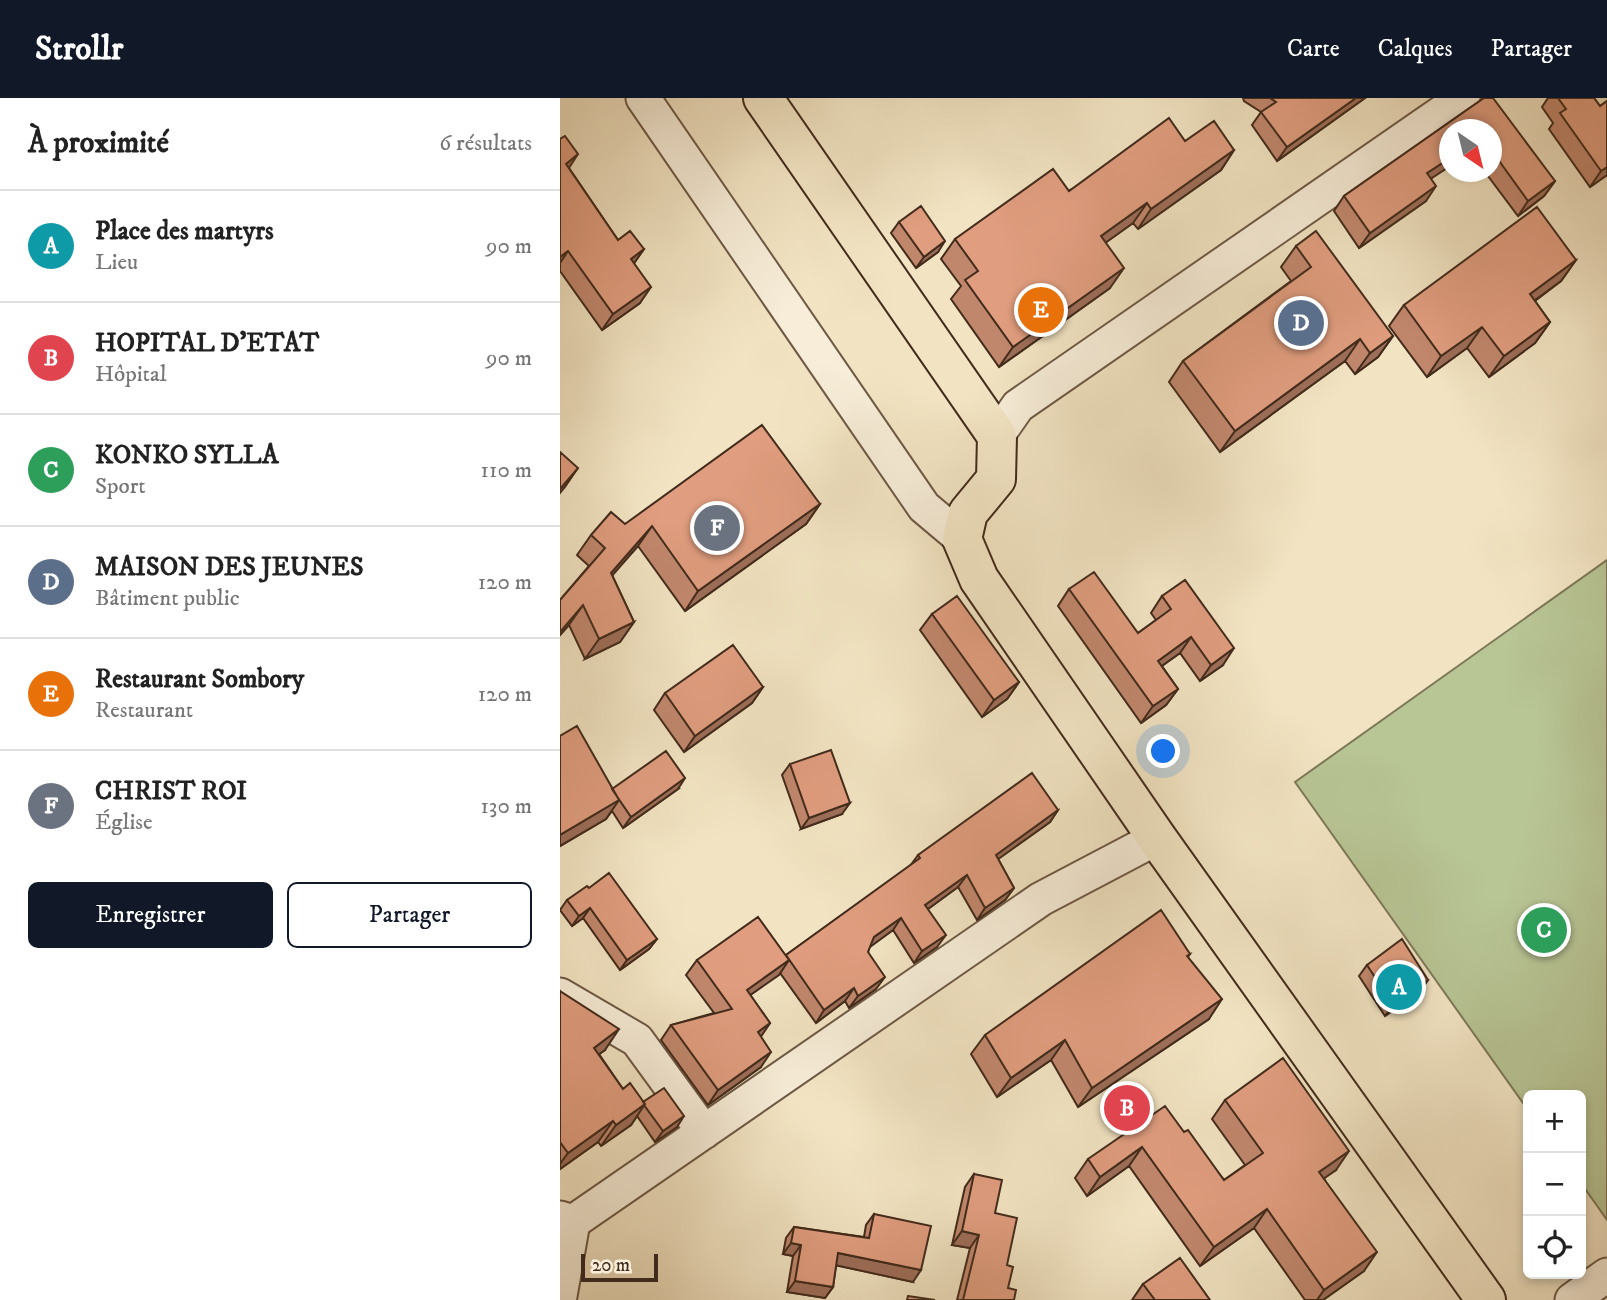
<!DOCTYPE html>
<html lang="fr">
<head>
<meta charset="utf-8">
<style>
  :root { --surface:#fff; --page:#f6f6f6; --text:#222; --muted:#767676; --line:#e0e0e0; --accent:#111827 }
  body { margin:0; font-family:"IM FELL DW Pica",serif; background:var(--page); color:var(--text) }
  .controls { position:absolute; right:21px; bottom:21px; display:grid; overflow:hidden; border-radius:10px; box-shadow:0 4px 10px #0003 }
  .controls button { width:63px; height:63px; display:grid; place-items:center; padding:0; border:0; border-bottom:2px solid var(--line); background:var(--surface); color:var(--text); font:35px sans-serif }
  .compass { position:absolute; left:879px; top:21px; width:63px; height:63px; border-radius:50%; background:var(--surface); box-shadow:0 4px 10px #0003; rotate:145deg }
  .scale { position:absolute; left:21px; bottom:18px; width:77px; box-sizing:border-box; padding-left:7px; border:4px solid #422b1b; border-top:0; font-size:19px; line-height:24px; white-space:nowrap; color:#422b1b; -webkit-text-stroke:5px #f7edd8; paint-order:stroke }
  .you { position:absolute; left:604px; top:654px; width:24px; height:24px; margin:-18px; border:5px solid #fff; border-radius:50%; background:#1a73e8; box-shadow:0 0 0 10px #1a73e833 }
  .badge { display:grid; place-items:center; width:46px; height:46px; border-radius:50%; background:var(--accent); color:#fff; font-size:23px; font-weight:700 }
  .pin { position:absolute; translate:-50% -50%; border:4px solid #fff; box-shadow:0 2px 7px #0006 }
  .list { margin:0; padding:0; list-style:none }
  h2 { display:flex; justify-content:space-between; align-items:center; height:91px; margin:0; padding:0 28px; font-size:30px }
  h2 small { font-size:23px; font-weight:400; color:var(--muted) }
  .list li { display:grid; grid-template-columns:46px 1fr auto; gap:21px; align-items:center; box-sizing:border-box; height:112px; padding:0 28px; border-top:2px solid var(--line) }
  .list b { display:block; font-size:26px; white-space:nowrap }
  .list p { margin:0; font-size:23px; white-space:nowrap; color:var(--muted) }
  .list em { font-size:23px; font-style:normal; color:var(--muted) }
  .actions { display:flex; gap:14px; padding:21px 28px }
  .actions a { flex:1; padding:16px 0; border:2px solid var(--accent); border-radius:10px; text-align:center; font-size:24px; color:var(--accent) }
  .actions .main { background:var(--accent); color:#fff }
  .icon { flex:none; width:38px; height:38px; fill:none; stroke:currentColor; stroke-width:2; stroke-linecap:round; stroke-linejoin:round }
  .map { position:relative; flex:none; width:1047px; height:1202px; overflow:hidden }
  header { display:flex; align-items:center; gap:42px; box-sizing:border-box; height:98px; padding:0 35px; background:var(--accent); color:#fff }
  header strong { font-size:33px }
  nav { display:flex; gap:38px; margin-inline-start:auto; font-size:24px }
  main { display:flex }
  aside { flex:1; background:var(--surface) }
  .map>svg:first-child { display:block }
  .green { fill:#b8c595; stroke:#7d7858; stroke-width:2 }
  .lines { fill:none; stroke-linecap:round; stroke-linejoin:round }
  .minor-casing { stroke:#6e5945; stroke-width:37 }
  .major-casing { stroke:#422b1b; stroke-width:42 }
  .minor { stroke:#f7edd8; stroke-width:33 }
  .major { stroke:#f2e4c3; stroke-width:38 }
  .wall { fill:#c1876d; stroke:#422b1b; stroke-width:2 }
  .shaded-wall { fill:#9d6e59; stroke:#422b1b; stroke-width:2 }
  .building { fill:#e09d7f; stroke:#422b1b; stroke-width:2 }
</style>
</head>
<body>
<header>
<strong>Strollr</strong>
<nav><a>Carte</a><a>Calques</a><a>Partager</a></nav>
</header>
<main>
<aside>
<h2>À proximité<small>6 résultats</small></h2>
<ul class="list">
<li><span class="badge" style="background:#0f9aa8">A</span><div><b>Place des martyrs</b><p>Lieu</p></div><em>90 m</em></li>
<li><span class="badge" style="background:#e0444e">B</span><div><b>HOPITAL D'ETAT</b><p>Hôpital</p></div><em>90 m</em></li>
<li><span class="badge" style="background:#2e9e5b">C</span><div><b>KONKO SYLLA</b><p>Sport</p></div><em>110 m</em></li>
<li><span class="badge" style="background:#5c6f8a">D</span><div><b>MAISON DES JEUNES</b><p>Bâtiment public</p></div><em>120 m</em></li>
<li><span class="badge" style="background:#e8710a">E</span><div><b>Restaurant Sombory</b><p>Restaurant</p></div><em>120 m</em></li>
<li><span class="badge" style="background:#6b7280">F</span><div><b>CHRIST ROI</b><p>Église</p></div><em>130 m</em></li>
</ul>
<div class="actions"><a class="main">Enregistrer</a><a>Partager</a></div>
</aside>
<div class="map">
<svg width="1047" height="1202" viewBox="0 0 1047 1202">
  <rect width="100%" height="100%" fill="#f2e4c3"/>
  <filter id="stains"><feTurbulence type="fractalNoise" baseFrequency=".00286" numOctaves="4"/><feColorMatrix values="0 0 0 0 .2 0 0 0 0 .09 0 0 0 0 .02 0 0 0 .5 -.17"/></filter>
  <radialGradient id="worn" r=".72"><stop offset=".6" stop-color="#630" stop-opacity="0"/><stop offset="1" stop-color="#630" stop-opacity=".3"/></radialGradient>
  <path class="green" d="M1047,462v660l-26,-37v-88h-53v15l-233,-328z"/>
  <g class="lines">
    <defs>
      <path id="minor" d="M83,0l281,409 38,32
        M437,338l21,-30 445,-308
        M0,897l77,45 67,92
        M0,1120l13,4 468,-323 116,-61
        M0,1198l13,-74
        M1012,1202l35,-25"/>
      <path id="major" d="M203,0l234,338 -1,43 -28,34 -6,26 17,40 178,259 329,462"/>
    </defs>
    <use href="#minor" class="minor-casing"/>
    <use href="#major" class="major-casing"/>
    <use href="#minor" class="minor"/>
    <use href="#major" class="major"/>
  </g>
  <path class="wall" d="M683,0h122l-88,63 -25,-36 9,-13 -17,-11z
    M924,0l71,83 -11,15 -26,20 -33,-44h7v-42h-42v36l-19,12 -5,23 -67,47 -25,-37 10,-15z
    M988,0h46l6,8 7,-5v74l-17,12 -41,-58 4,-6 -11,-16z
    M0,41l9,29 49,72 26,9 -10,14 6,40 -38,27 -42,-59z
    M625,43l49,9 -13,20 -83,59 -5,-6 -27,19 4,46 -111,79 -48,-68 10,-13 -20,-27 14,-20z
    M339,124l39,30 -22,16 -25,-35z
    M736,148l97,90 -15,21 -23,17 -10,-13 -125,91 -51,-70 14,-21 108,-80 -10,-14z
    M1016,162l-15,21 -26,20 15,21 -15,21 -46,34 -22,-29 -40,29 -38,-51 15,-21z
    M260,406l-14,20 -121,87 -47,-65 -26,29 22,47 -14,20 -35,17 -16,-34 -9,10v-35l29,-34 -12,-11 14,-20 34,-11z
    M509,491l69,44 18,-13 -5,-7 11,-17 61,69 -23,16 -20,-28 -18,13 16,23 -12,16 -25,18 -83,-117z
    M372,516l87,68 -12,17 -25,18 -62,-87z
    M203,589l-11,16 -68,49 -30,-42 11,-17z
    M0,638l52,53h66l-55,39 -11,-17 -6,8 -46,27z
    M230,666l52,50 -41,15 -19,-54z
    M498,712l-8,12 -52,37 16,29 -9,12 -28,20 -19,-33 -30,22 9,38 -23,16 -21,-33 -23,16 -2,6 8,37 -27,19 -4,-7 -29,22 -36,-50 -30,22 20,28 -9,13v31l-53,38 -47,-65 10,-15 43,-12 -28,-38 11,-15 89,-5 124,-89 8,-11z
    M29,790l68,51 -8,10 -29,21 -37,-52 -11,8 -12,-16 7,-10z
    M630,856l-2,3 21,62 -131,88 -27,-47 -54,37 -26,-43 14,-19z
    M807,867l61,15 -8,11 -35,25 -26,-40z
    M0,893l45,59 -6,4 24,35 20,13 34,25 -22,15 -18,-26 -6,9 -30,21 -3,-4 -38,27z
    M665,1002l111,70 -12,8 40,93 -41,29h-18l-51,-72 -54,38 -71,-100 -42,30 -12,-18 13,-19 96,-27 40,48 21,-15 -33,-46z
    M414,1076l21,39 12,52 1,23 6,12h-57l13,-52 -18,-3 13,-58z
    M314,1116l39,68 -77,-17 -3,22 -8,11 -38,-6 6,-36 -10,-2 3,-16 8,-11 70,10 2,-12z
    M583,1186l67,16h-78z"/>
  <path class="shaded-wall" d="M796,0h9l-88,63 10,-14z
    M674,52l-13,20 -83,59 13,-20z
    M18,56l-11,17 -1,-7z
    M890,60v8l-33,22 10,-15z
    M1047,69v8l-17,12 11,-16z
    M995,83l-11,15 -26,20 10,-15z
    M876,88l-10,15 -67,47 11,-15z
    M587,105l-14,20 -46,33 14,-20z
    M385,143l-7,11 -22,16 8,-11z
    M84,151l-12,17 -1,-7z
    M8,153l-8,12v-6z
    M1016,162l-15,21 -46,34 15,-21z
    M564,170l-14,20 -111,79 14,-20z
    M91,189l-11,16 -38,27 11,-16z
    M990,224l-15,21 -46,34 15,-21z
    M922,229l-15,21 -40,29 14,-21z
    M833,238l-15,21 -23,17 15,-21z
    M800,241l-15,22 -125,91 15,-21z
    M18,370l-13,19 -5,6v-4z
    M260,406l-14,20 -121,87 13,-20z
    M92,428l-14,20 -41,47 14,-20z
    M23,507l-14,20 -9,10v-3z
    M74,524l-14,20 -35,17 14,-20z
    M631,539l-11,16 -34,24 12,-16z
    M674,550l-11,17 -23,16 11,-16z
    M459,584l-12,17 -25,18 12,-17z
    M203,589l-11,16 -68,49 11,-16z
    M618,591l-12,16 -25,18 12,-17z
    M125,680l-7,11 -55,39 8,-11z
    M59,702l-13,19 -46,27v-11z
    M290,705l-8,11 -41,15 8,-11z
    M498,712l-8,12 -63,45 9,-12z
    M407,777l-9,12 -41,30 8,-12z
    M454,790l-9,12 -28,20 8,-12z
    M30,810l-7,10 -11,8 7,-10z
    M341,820l-8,12 -27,20 8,-13z
    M386,837l-9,12 -23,16 8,-12z
    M97,841l-8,10 -29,21 7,-10z
    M229,862l-10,15 -43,30 11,-15z
    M325,879l-9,12 -27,19 9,-12z
    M868,882l-8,11 -35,25 8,-11z
    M294,890l-9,13 -29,22 8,-13z
    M662,901l-13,20 -131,88 14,-19z
    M210,925l-10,15 -2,-6z
    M59,931l-14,21 -25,18 14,-20z
    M505,942l-14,20 -54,37 14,-19z
    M211,954l-10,15 -53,38 10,-15z
    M85,1006l-14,21 -30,21 15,-21z
    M124,1018l-7,11 -22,15 8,-11z
    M53,1023l-15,21 -38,27v-5l8,-11z
    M582,1049l-13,19 -42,30 13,-19z
    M789,1053l-13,19 -30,21 13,-19z
    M707,1111l-13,19 -54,38 14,-19z
    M402,1133l17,4 -9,13 -18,-3z
    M231,1145l10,2 -8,11 -10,-2z
    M817,1154l-13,19 -41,29h-6l7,-10z
    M278,1155l83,17 -8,12 -83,-18z
    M235,1183l38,6 -8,11 -38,-6z"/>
  <path class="building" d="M710,0h86l-69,49 -26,-35 15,-10z
    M924,0h9l62,83 -27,20 -36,-50v-21h-42v28l-23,15 9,13 -66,47 -26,-37z
    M998,0h36l6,8 7,-5v66l-6,4 -41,-58 6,-4z
    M609,20l16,23 29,-20 20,29 -83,59 -4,-6 -46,33 23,32 -111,79 -48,-67 13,-9 -23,-32 98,-70 16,22z
    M5,38l13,18 -12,10 52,76 12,-9 14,18 -13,10 20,28 -38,27 -45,-63 -8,6v-118z
    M361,108l24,35 -21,16 -25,-35z
    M977,109l39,53 -46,34 20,28 -46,34 -22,-29 -41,29 -37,-51z
    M756,133l77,105 -23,17 -10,-14 -125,92 -52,-70 128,-94 -15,-21z
    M202,327l58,79 -122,87 -46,-65 -41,47 23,49 -35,17 -16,-34 -23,27v-32l45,-52 -14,-13 20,-23 14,12z
    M0,354l18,16 -18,21z
    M534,474l44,61 33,-24 -9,-13 23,-16 49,68 -23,17 -20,-28 -33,24 20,28 -25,17 -84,-117z
    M397,498l62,86 -25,18 -62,-86z
    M173,547l30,42 -68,49 -30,-43z
    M17,628l42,74 -59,35v-99z
    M271,652l19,53 -41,15 -19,-54z
    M106,653l19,27 -54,39 -19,-28z
    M472,675l26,37 -62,45 18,33 -29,20 -18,-33 -42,30 21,30 -24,16 -21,-33 -27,19 -6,15 17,25 -27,19 -4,-8 -30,22 -38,-55 134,-97 -2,-3z
    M49,775l48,66 -30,21 -37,-52 -11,8 -12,-16 20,-14 2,2z
    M601,812l29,44 -3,2 35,43 -130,89 -27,-48 -54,38 -26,-43z
    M198,819l31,43 -42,30 23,33 -12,9 13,20 -53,38 -47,-65 61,-16 -35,-49z
    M842,841l26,41 -35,25 -26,-40z
    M0,893l59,38 -25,19 29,41 7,-6 15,21 -29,21 -3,-4 -45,32 -8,-11z
    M723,960l66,93 -30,21 58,80 -53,38 -57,-81 -53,38 -72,-100 -42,30 -12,-18 77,-53 19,26 4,-2 36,50 39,-27 -38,-53z
    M104,990l20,28 -21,15 -19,-26 1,-1 -2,-2z
    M414,1076l28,6 -7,33 22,5 -10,47 6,2 -5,21 8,2 -2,10h-51l16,-65 -17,-4z
    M314,1116l57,12 -10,44 -83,-17 -5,34 -38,-6 6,-36 -10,-2 3,-16 75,11z
    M620,1160l30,42h-55l-12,-16z
    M348,1198l27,4h-28z"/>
  <rect width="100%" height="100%" filter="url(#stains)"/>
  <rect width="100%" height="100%" fill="url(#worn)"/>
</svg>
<div class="controls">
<button>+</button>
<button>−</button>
<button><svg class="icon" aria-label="locate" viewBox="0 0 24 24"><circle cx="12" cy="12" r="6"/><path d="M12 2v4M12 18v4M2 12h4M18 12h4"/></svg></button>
</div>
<svg class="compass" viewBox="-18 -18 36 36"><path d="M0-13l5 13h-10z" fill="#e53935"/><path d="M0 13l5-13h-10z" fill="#767676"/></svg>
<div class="scale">20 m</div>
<div class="you"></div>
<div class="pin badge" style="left:839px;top:889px;background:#0f9aa8">A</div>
<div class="pin badge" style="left:567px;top:1010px;background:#e0444e">B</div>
<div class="pin badge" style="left:984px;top:832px;background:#2e9e5b">C</div>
<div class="pin badge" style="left:741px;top:225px;background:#5c6f8a">D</div>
<div class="pin badge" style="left:481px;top:212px;background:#e8710a">E</div>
<div class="pin badge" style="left:157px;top:430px;background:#6b7280">F</div>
</div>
</main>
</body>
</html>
